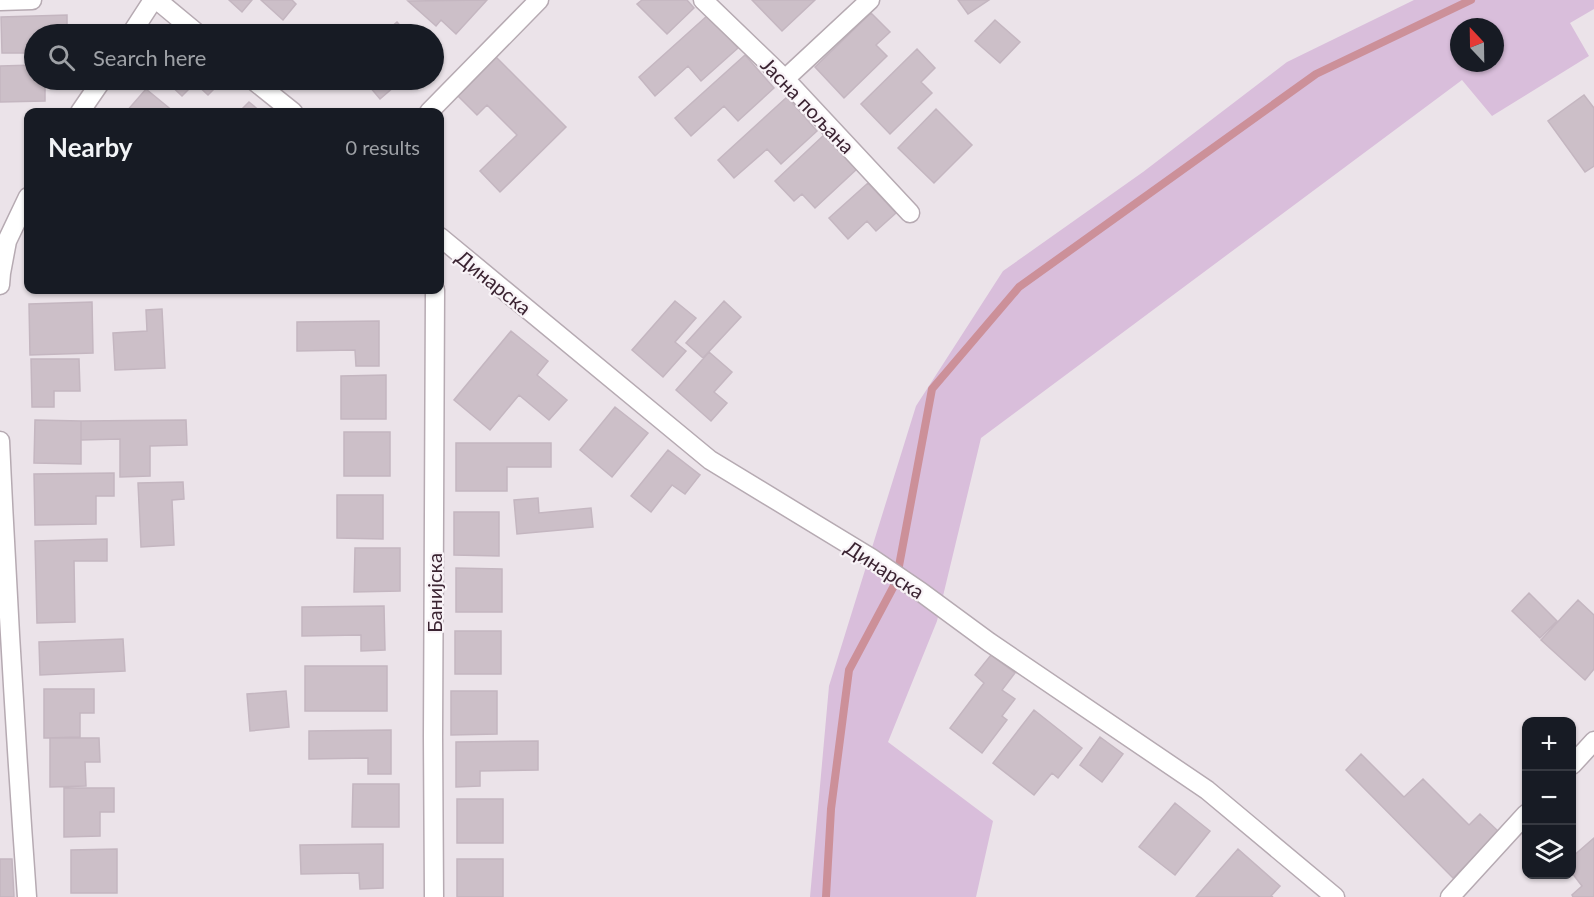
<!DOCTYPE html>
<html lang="en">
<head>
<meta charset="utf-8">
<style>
  :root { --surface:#171b24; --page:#20242c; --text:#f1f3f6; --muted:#9ea1a6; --line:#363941 }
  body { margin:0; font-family:Lato,sans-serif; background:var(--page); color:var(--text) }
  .controls { position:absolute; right:18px; bottom:18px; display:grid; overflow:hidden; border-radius:12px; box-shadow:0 2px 4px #0004 }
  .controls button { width:54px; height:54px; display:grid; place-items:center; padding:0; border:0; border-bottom:2px solid var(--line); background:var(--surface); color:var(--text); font:30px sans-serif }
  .compass { position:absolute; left:1450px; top:18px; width:54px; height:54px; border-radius:50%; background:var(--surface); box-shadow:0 2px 4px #0004; rotate:338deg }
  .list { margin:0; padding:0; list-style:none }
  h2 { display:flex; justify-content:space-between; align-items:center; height:78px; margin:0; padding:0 24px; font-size:26px }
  h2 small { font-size:20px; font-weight:400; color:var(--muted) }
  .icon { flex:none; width:33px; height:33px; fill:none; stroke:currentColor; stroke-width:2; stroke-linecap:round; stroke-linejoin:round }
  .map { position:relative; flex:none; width:1594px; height:897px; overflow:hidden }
  .search { position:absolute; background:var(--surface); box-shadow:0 2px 4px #0004; left:24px; top:24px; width:420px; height:66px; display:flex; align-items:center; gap:15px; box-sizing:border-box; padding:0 21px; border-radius:33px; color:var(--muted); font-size:22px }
  .panel { position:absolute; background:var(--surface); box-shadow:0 2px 4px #0004; left:24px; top:108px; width:420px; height:186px; border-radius:12px }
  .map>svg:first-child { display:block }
  .green { fill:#d9bedb; fill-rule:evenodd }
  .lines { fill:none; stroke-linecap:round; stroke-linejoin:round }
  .stream { stroke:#cc9099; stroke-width:8 }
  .building { fill:#ccbfc8; stroke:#c4b6c0; stroke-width:1.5 }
  .street-casing { stroke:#b6aab2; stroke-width:21 }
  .street { stroke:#fff; stroke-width:18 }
  .labels { text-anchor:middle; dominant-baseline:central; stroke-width:4.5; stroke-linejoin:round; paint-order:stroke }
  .street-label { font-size:20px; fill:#3b2432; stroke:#f8f3f7 }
</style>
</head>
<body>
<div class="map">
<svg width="1594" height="897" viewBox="0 0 1594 897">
  <rect width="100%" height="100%" fill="#ebe3e9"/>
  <path class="green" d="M1414,0h180v9l-24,14 19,33 -97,60 -30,-36 -481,358 -44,183 -49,121 105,79 -17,76h-166l19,-211 87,-280 87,-135 140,-99 144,-110zM1459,27h36v36h-36z"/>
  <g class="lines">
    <path class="stream" d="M826,897l5,-88 18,-139 47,-88 36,-193 87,-102 297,-213 155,-74"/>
  </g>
  <path class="building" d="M229,0h23l-10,12z
    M261,0h31l4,4 -13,16z
    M487,0l-31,34 -15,-14 -5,6 -28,-25z
    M642,0h45l7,8 -27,26 -30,-30z
    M752,0h63l-33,31z
    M958,0h31l-21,14z
    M871,13l19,19 -14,13 11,11 -43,42 -29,-31z
    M67,15v19h-33v19h-32l-1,-36z
    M708,15l30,33 -37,33 -13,-15 -33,30 -16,-19z
    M995,20l25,22 -20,21 -25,-22z
    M397,22l11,12h-25z
    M917,49l18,19 -14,14 11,11 -42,41 -29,-30z
    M745,55l29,33 -36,33 -14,-15 -33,30 -16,-18z
    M495,56l71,71 -66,65 -20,-21 37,-36 -30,-30 -10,10 -21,-21z
    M34,65v15h11v21l-45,1v-36z
    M165,80h58l-15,15 -13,-12 -13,13z
    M364,80h38l-22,19z
    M146,89l28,23h-48z
    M1584,95l10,13v58l-9,6 -37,-51z
    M787,97l30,34 -36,33 -14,-15 -33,29 -16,-18z
    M249,102l12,10h-22z
    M936,109l36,36 -38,38 -36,-35z
    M825,134l33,34 -43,40 -13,-14 -8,7 -19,-20z
    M868,183l28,30 -20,18 -9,-10 -19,18 -19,-21z
    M675,301l21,17 -21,24 11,9 -23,26 -31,-27z
    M724,301l17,16 -38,41 -17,-15z
    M92,302l1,51 -63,2 -1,-51z
    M162,309l3,59 -50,2 -2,-37 34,-2 -1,-21z
    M379,321v45h-23l-1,-16 -58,1v-29z
    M511,331l37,30 -11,14 30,25 -18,20 -30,-25 -29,35 -36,-30z
    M709,352l23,20 -18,20 13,11 -16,18 -35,-31z
    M31,359h48l1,32h-26v16h-22z
    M386,375v44h-45v-43z
    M615,407l33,26 -36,44 -32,-27z
    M35,420l46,1v43l-47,-1z
    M186,420l1,25 -37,1v30l-30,1v-38l-39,1v-19z
    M344,432h46v44h-46z
    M456,443h95v24h-44v24h-51z
    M668,450l32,25 -15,19 -13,-9 -21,27 -20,-16z
    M114,473v23h-18v28l-61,1 -1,-51z
    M183,482l1,17 -12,1 2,45 -33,2 -3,-64z
    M337,495h46v44l-46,-1z
    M538,498l1,15 52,-5 2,19 -76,7 -3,-34z
    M454,512h45v44l-45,-1z
    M107,539v22h-33l1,61 -38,1 -2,-82z
    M355,548h45v43l-46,1z
    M456,568l46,1v43h-46z
    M1529,593l28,28 -17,17 -28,-27z
    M1578,600l16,15v54l-9,11 -44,-40z
    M384,606l1,44 -24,1v-16l-59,1v-29z
    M455,631h46v43h-46z
    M123,639l2,32 -85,4 -1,-33z
    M991,655l24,18 -13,17 13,9 -13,17 5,4 -25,33 -32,-25 34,-45 -9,-8z
    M305,666h82v45h-82z
    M44,689h50v24h-14v24l-36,1z
    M286,691l3,36 -39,4 -3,-37z
    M451,691h46v43l-46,1z
    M1034,710l48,38 -24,30 -6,-5 -18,22 -41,-32z
    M391,730v44h-23v-16l-59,1v-28z
    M1100,737l23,17 -21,28 -22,-17z
    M50,738h49l1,24h-15l1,24 -36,1z
    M538,741v29l-58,1v15l-24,1v-45z
    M1361,754l43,43 19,-18 46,46 11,-11 19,18 -46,46 -107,-108z
    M353,784h46v43h-47z
    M64,788h50v24h-14v24l-36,1z
    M457,799h46v44h-46z
    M1175,803l35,28 -35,44 -36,-28z
    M1594,838v59h-21l-1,-2 10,-9 -10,-13v-16z
    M383,844v44l-23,1 -1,-16 -58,1 -1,-29z
    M117,849v44h-46v-43z
    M1238,849l42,37 -9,10 2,1h-77z
    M0,859h12l2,38h-14z
    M457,859h46v38h-46z"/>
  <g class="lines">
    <defs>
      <path id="street" d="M157,0l41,34
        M703,0l82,79 125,134
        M0,1l32,-1
        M131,34l22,-34
        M785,79l85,-79
        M253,80l40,32
        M80,112l22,-32
        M429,112l110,-112
        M440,237l270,223 161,98 50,34 68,50 218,148 128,107
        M0,285l1,-12 6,-32 21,-44
        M0,441c7,152 16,304 27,456
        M1572,765l22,-24
        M434,897l-1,-160 2,-447
        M1450,897l76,-83"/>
    </defs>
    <use href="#street" class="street-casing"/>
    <use href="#street" class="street"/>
  </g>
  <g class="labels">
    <g class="street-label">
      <text transform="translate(808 105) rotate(46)">Јасна пољана</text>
      <text transform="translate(494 282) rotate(39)">Динарска</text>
      <text transform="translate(885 569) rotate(33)">Динарска</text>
      <text transform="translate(434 593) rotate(-90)">Банијска</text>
    </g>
  </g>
</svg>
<div class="controls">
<button>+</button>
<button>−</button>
<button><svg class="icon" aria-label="layers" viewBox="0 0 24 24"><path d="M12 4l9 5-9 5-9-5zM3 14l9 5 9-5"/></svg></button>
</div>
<svg class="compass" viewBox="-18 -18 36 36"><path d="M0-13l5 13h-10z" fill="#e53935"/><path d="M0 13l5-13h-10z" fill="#9ea1a6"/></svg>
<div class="search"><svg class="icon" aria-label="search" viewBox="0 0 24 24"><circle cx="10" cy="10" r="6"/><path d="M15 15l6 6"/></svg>Search here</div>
<section class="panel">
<h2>Nearby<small>0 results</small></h2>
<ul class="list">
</ul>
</section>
</div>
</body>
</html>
